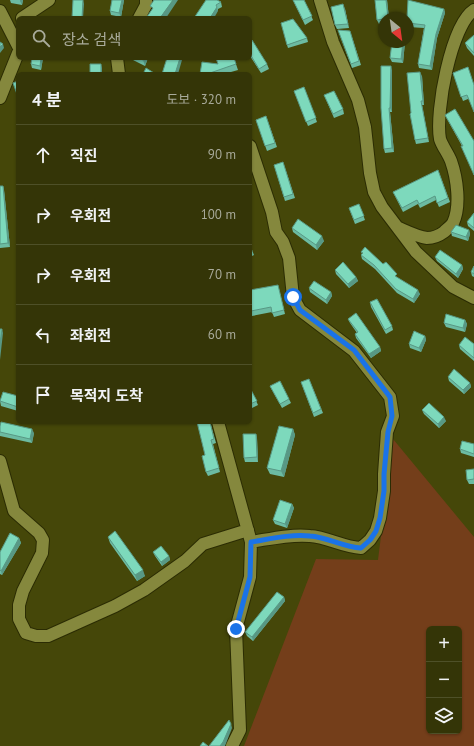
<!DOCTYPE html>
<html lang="ko">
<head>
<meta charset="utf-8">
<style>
  :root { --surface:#343507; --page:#3f4015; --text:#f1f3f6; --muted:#a9ab9b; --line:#4e5028 }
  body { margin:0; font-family:"PT Sans","Noto Sans KR",sans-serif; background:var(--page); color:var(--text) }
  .controls { position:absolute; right:12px; bottom:12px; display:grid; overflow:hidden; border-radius:6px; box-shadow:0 1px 3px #0004 }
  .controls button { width:36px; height:36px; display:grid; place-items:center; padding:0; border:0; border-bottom:1px solid var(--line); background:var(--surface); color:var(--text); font:20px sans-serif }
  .compass { position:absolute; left:378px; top:12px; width:36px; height:36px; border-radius:50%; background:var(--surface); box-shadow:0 1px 3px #0004; rotate:151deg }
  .stop { position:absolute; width:12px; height:12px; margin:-9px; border:3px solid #1a73e8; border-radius:50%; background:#fff }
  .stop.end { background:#1a73e8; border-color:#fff; box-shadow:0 1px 4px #0008 }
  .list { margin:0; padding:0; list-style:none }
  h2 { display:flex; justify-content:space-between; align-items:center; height:52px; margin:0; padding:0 16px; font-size:17px }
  h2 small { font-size:13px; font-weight:400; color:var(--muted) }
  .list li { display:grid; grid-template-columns:26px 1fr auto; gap:12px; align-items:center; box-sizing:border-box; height:60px; padding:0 16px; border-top:1px solid var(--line) }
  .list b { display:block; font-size:15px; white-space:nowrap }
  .list em { font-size:13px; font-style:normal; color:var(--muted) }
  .icon { flex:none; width:22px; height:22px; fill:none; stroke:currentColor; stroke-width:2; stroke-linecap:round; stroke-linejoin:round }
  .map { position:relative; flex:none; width:474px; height:746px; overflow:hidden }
  .search { position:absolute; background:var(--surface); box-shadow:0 1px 3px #0004; left:16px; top:16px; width:236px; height:44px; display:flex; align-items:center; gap:10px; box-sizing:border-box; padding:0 14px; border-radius:6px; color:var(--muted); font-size:15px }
  .panel { position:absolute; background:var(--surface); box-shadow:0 1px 3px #0004; left:16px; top:72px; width:236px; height:352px; border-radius:6px }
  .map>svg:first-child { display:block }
  .green { fill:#743e1a; fill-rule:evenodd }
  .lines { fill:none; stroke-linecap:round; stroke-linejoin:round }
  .street-casing { stroke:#2b2c03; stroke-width:14 }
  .street { stroke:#85883d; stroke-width:12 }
  .wall { fill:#6cbba2 }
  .shaded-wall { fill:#589884 }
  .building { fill:#7dd9bc; stroke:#589884 }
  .route { stroke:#1a73e8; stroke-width:5 }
</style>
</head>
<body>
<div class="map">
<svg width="474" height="746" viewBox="0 0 474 746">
  <rect width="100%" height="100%" fill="#454709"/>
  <path class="green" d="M393,439l81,98v209h-230l72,-187 62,1zM429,629h30v102h-30z"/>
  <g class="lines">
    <defs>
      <path id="street" d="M320,0l13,42 25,58 7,27 5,46 4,19 8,15 34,45 37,35 21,11
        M0,11l18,35
        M22,18l27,-18
        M139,18l7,-13v-5
        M117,58l2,16
        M0,98l18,-45
        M250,146l22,66 4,20 7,10 6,16 4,39 7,13 54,41 36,46 3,19 -6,16 -3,42v17l-4,27 -4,13 -6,9 -9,8c-18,-1 -34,-11 -51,-12 -20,-2 -40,3 -59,6
        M399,228c9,4 19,9 28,10 6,0 13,-3 17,-6 3,-3 7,-6 9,-9 8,-17 4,-45 -2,-62 -3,-8 -9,-15 -11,-22 -5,-27 11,-114 34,-129
        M218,422l33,120 -1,35 -14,52 4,101 -8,16
        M0,461l14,50 25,22 4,7 -1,13 -19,38 -4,14v14l7,14 10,3h12l67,-30 29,-16 41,-29 18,-17 45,-14"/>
    </defs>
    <use href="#street" class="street-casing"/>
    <use href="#street" class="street"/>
  </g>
  <path class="wall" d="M10,0h13l-1,5 -11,-2z
    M112,0h12l-3,17 -10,-2 -1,-4z
    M206,0l15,2 1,5 -4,2v2z
    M293,0h11l9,20 -8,5z
    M375,0h12l2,18h-5v6h-5l-2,-4z
    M345,9l4,19 -12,1 -2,-4z
    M444,9l1,4 -8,25 -5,32 -13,-2 -1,-4 6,-36 -16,-1v-9z
    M338,30l12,1 11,34 -9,3z
    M474,35v21l-7,-8 -2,-5z
    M307,38l1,4 -20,6 -1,-3z
    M250,41l17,23 2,5 -8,4 -11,-17z
    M405,42l-2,21 -11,-1 -2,-4z
    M43,58l-2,12 -9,-2 -1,-4z
    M59,58h10v2l-9,-1z
    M132,58h16l-3,8 -12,-6z
    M234,58l4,12 -14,4h-24l18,-10z
    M468,67v32l-5,2 -10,-28z
    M392,70v42h-2l4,40 -9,1 -1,-4z
    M422,76l2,29h-2l7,37 -13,2 -1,-4 -4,-27z
    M304,87l13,35 -9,4 -14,-35z
    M324,95l19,14 1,5 -10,4z
    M445,115l29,26 -12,5 -15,-27z
    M266,116l11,31 -10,4 -11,-31z
    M283,162l12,36 -10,3 -11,-36z
    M438,170l12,32 -11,5 -3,-7 -16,8 -2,-4 -15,8 -10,-20z
    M0,186h3l1,4 6,57 -10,1z
    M359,204l6,16 -10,4 -6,-16z
    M474,213v18l-6,-5 -1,-4z
    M292,228l32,13 -7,9 -24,-18z
    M469,230l1,4 -2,7 -16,-5 -1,-4z
    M250,245l4,10 -4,2z
    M361,252l37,26 22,16 -6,9 -17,-10 -22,-24 -13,-10 -1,-4 1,-1z
    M435,257l27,8 1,4 -5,9 -21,-17z
    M474,266v11l-2,-1 -1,-4z
    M335,270l21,7 2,4 -9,7 -13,-14z
    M309,288l22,4 1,4 -5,8 -17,-12z
    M279,289l6,25 -11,3 -2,-5 -20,4 -1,-5z
    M370,302l22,24 1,4 -7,4 -15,-27z
    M348,319l32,28 1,4 -10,7 -15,-20 -1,-4 2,-1 -7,-10z
    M465,320l2,4 -2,8 -19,-5 -2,-4z
    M425,336l1,4 -5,12 -11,-4 -1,-4z
    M474,344v17l-14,-12 -1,-4z
    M448,377l22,6 1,4 -7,7 -15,-13z
    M309,379l14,34 -9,4 -13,-35z
    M270,386l19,13 2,4 -9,5 -10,-18z
    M250,388l8,17 -8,4z
    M18,396v15l-17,-5 -1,-5z
    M422,410l24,11 -7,7 -15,-14z
    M210,422l6,21 -3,1 7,28 -12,4 -2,-4 -1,-17z
    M0,426l34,7 -2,10 -32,-7z
    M293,429l2,6 -11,42 -14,-3 -3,-6z
    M256,434l1,4 1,24h-13l-1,-4z
    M474,444v13l-13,-4 -1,-4z
    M474,469v15h-5l-2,-4z
    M292,504l2,4 -7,20 -12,-4 -2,-4z
    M108,537l37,39 -8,5 -27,-38z
    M19,538l2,5 -19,32 -2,-1v-22z
    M153,552l16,4 1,4 -8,6 -7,-10z
    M284,597l1,4 -32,40 -6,-5 -2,-4z"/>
  <path class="shaded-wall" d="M20,0h3l-1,5 -2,-4z
    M83,0l1,4 -1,14h-1z
    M122,0h2l-3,17 -2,-4z
    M173,0h5l-12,18h-6z
    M386,0h1l2,18h-1z
    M343,4l2,5 4,19z
    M217,7l1,4 -4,7h-4z
    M444,9l1,4 -8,25 -5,32 -2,-4 6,-32z
    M403,42h2l-2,21 -2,-4z
    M3,44l1,4 -4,5v-6z
    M41,58h2l-2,12 -1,-4z
    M144,58h4l-3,8 -2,-6z
    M180,58h1l1,2 -4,14h-3z
    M101,64l1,4v6h-1z
    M391,66l1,4v42l-2,-4z
    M420,72l2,4 2,29 -1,-4z
    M389,108l1,4 4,40 -2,-4z
    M3,186l1,4 6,57 -2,-4z
    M469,230l1,4 -2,7 -2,-4z
    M322,236l2,5 -7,9 -1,-5z
    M462,265l1,4 -5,9 -2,-4z
    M356,277l2,4 -9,7 -1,-4z
    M418,290l2,4 -6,9 -1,-4z
    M331,292l1,4 -5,8 -1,-4z
    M465,320l2,4 -2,8 -2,-4z
    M2,329l1,4 -3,27v-16z
    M425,336l1,4 -5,12 -2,-4z
    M380,347l1,4 -10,7 -2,-4z
    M470,383l1,4 -7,7 -1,-4z
    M444,417l2,4 -7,7 -1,-4z
    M32,429l2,4 -2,10 -2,-4z
    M293,429l2,6 -11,42 -3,-6z
    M256,434l1,4 1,24 -1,-5z
    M292,504l2,4 -7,20 -2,-4z
    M19,538l2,5 -19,32 -1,-4z
    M169,556l1,4 -8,6 -1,-4z
    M143,570l2,6 -8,5 -2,-6z
    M284,597l1,4 -32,40 -1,-4z
    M231,724l1,4 -7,18h-5z"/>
  <path class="building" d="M73,0h10l-1,18h-10z
    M112,0h10l-3,13 -9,-2z
    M154,0h19l-13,18h-14l7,-10 -3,-2z
    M206,0h11l4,2 -5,3 1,2 -7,11h-16z
    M293,0h11l8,16 -9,4z
    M375,0h11l2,18h-4v1l-7,1z
    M408,0l36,9 -8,25 -6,32 -12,-2 7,-39 -17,-2v-5h-1z
    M343,4l5,20 -13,1 -4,-18z
    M293,19l14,19 -20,7 -6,-22z
    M338,30l12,1 9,30 -8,3z
    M474,35v18l-9,-10z
    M252,40l15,24 -8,5 -9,-15v-13z
    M0,42l3,2 -3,3z
    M392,42h11l-2,17 -11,-1z
    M32,58h9l-1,8 -9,-2z
    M137,58h7l-1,2z
    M167,58h13l-5,16h-13z
    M216,58h18l2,6 -26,9 -1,1h-9l2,-12 16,2z
    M90,64h11v10h-11z
    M381,66h10l-1,42h-1l3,40 -8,1 -3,-41z
    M468,67l6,18v27l-7,-17 -6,2 -8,-24z
    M146,68l8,5 -1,1h-10z
    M420,72l3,29h-2l7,37 -13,2 -5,-26 1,-1 -4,-40z
    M18,81v16l-5,-14z
    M304,87l12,31 -10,4 -12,-31z
    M334,91l9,18 -10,5 -9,-19z
    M455,109l19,32v34l-13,-29h2l-18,-31z
    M266,116l9,27 -10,3 -9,-26z
    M283,162l10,32 -9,3 -10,-32z
    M438,170l10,28 -11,5 -2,-7 -16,8 -2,-4 -15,8 -9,-16z
    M0,186h3l5,57 -8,1z
    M359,204l5,12 -10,4 -5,-12z
    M474,213v15l-7,-6z
    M298,219l24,17 -6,9 -24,-17z
    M456,225l13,5 -3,7 -15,-5z
    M250,245l2,6 -2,1z
    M365,247l18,17 3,-2 11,12 -2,2 23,14 -5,9 -17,-10 -22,-24 -13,-10 2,-2 -2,-1z
    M440,250l22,15 -6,9 -21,-17z
    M343,262l13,15 -8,7 -13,-14z
    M474,266v8l-3,-2z
    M314,281l17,11 -5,8 -17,-12z
    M278,285l6,25 -12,3 -1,-6 -20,4 -1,-21z
    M377,299l15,27 -7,4 -15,-28z
    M356,313l24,34 -11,7 -14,-20 3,-2 -10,-13z
    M446,314l19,6 -2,8 -19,-5z
    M0,329h2l-2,15z
    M414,331l11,5 -6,12 -10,-4z
    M465,337l9,7v14l-15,-13z
    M454,369l16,14 -7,7 -15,-13z
    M309,379l12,30 -8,4 -12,-31z
    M280,381l9,18 -9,5 -10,-18z
    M250,388l7,13 -7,3z
    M3,392l15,4v11l-18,-6z
    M429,403l15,14 -6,7 -16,-14z
    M1,422l31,7 -2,10 -30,-7v-6z
    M197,422h13l4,17 -3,1 8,28 -13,4 -4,-16 3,-1z
    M279,426l14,3 -12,42 -14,-3z
    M243,434h13l1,23 -13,1z
    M462,441l12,3v10l-14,-5z
    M474,469v10l-7,1 -1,-10z
    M280,500l12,4 -7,20 -12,-4z
    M115,531l28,39 -8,5 -27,-38z
    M10,533l9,5 -18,33 -1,-1v-18z
    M161,546l8,10 -8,6 -8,-10z
    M277,592l7,5 -32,40 -7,-5z
    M229,720l2,4 -8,18 -3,4h-11z
    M203,742l5,4h-8z"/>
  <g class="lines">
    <path class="route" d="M236,629l14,-52 1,-35c19,-3 39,-8 59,-6 17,1 33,11 51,12l9,-8 6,-9 4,-13 4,-27v-17l4,-42 4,-16 -2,-19 -36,-47 -54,-40 -7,-13"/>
  </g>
</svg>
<div class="controls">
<button>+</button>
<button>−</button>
<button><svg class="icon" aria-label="layers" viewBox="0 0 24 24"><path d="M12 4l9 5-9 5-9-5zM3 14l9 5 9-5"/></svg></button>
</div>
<svg class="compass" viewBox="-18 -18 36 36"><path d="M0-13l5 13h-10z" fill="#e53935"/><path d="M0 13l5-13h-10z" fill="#a9ab9b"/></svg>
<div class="stop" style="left:293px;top:297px"></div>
<div class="stop end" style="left:236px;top:629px"></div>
<div class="search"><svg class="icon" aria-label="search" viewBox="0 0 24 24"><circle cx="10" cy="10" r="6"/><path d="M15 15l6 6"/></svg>장소 검색</div>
<section class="panel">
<h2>4 분<small>도보 · 320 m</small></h2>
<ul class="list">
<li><svg class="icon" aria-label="ahead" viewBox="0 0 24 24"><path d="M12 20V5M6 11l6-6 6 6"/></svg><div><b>직진</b></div><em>90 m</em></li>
<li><svg class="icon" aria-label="right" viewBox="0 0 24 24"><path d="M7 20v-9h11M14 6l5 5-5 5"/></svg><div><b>우회전</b></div><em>100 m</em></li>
<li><svg class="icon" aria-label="right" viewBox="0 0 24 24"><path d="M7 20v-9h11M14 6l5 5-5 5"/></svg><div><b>우회전</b></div><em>70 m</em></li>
<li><svg class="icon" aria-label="left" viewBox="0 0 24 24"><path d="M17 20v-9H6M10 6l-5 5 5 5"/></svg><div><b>좌회전</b></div><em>60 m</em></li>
<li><svg class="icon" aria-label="arrive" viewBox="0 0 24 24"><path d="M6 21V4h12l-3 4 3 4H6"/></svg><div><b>목적지 도착</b></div></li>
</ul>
</section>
</div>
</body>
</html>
